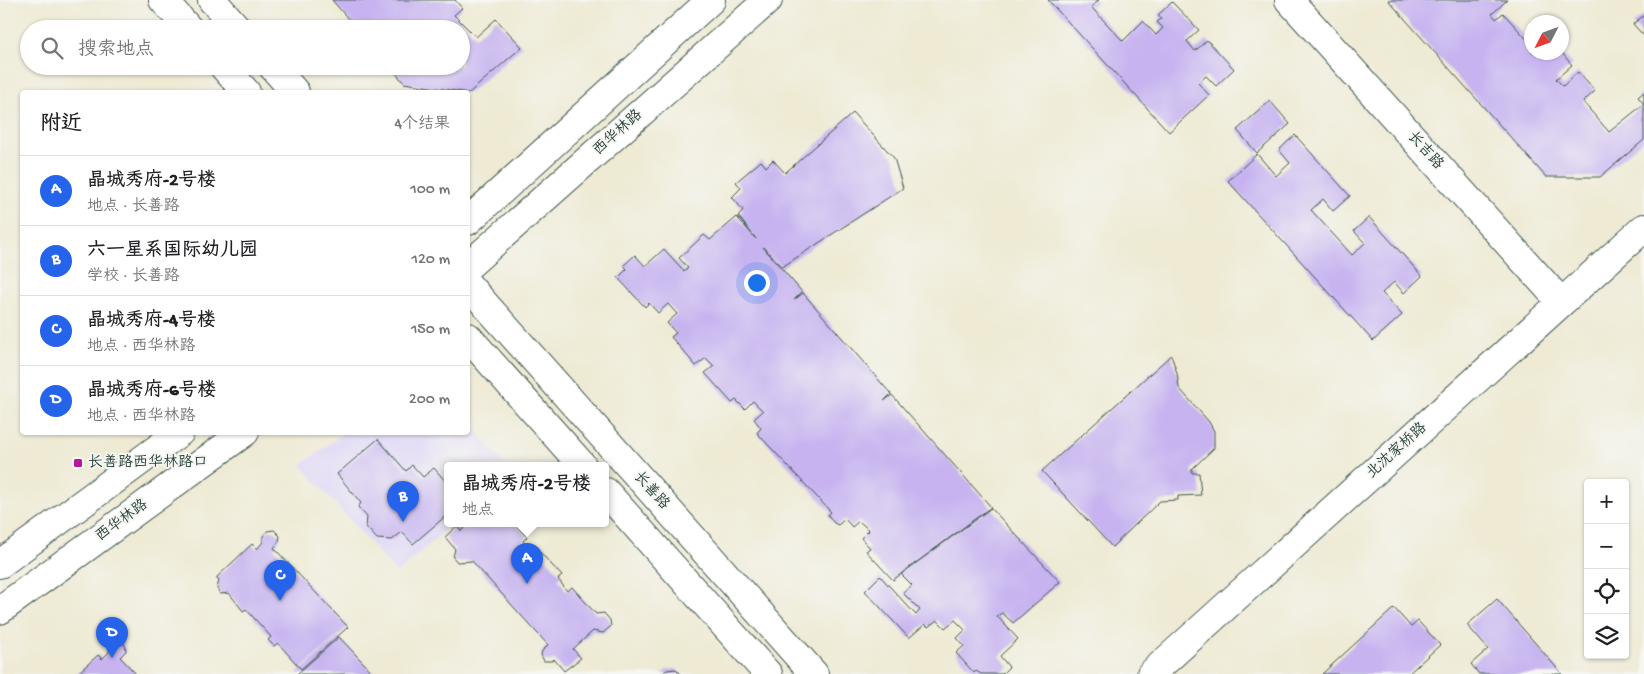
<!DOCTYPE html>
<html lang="zh">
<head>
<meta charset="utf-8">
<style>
  :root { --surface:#fff; --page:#f6f6f6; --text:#202124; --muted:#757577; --line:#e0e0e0; --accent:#2563eb }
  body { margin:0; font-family:"Gochi Hand","LXGW WenKai TC",sans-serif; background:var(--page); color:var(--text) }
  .controls { position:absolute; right:15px; bottom:15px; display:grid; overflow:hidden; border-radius:5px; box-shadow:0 1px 4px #0004 }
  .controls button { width:45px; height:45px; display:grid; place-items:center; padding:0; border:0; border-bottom:1px solid var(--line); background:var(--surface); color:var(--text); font:25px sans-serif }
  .compass { position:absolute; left:1524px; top:15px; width:45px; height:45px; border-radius:50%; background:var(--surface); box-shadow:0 1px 4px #0004; rotate:228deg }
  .you { position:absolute; left:756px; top:282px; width:18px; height:18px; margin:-12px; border:4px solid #fff; border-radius:50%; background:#1a73e8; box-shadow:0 0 0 8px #1a73e833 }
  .badge { display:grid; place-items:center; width:32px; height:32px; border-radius:50%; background:var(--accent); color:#fff; font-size:16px; font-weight:700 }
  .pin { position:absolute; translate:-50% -41px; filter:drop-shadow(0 1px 2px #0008) }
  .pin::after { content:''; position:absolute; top:26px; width:18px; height:15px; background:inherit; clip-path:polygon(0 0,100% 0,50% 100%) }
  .popup { position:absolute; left:444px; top:462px; width:165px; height:65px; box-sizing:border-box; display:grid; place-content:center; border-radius:5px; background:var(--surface); filter:drop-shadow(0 1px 4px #0005); font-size:16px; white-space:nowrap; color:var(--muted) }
  .popup b { font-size:19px; color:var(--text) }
  .popup::after { content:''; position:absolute; left:50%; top:100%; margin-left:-10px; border:10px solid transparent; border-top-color:var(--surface) }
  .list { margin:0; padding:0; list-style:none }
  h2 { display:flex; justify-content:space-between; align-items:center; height:65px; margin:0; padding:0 20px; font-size:21px }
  h2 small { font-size:16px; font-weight:400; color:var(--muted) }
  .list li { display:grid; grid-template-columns:32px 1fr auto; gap:15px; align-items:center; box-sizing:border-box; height:70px; padding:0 20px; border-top:1px solid var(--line) }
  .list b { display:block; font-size:19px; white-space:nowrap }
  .list p { margin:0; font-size:16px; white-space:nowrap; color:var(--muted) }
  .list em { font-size:16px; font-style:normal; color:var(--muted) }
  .icon { flex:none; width:28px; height:28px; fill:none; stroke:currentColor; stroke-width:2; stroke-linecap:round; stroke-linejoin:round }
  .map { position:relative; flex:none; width:1644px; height:674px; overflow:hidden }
  .search { position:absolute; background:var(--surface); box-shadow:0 1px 4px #0004; left:20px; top:20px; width:450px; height:55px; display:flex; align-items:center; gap:12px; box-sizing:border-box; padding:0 18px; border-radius:28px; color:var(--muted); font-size:19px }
  .panel { position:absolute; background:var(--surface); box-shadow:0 1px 4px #0004; left:20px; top:90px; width:450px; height:345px; border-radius:5px }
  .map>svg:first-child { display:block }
  .built { fill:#ddd5f6 }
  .building { fill:#c6b3f0 }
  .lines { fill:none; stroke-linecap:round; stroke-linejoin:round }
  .minor-casing { stroke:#3e574c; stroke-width:30 }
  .minor { stroke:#fff; stroke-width:28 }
  .poi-dot { fill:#b5179e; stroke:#f6f6f2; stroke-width:2 }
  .labels { text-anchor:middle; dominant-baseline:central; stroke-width:4; stroke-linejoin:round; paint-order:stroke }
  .street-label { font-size:15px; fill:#1f3d34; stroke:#f6f6f2 }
  .poi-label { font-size:15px; fill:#1f3d34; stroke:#f6f6f2; text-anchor:start }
</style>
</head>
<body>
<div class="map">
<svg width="1644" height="674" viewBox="0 0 1644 674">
  <rect width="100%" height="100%" fill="#f6f6f2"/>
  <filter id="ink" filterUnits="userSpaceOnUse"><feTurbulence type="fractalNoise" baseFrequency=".02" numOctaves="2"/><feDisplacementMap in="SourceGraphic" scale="10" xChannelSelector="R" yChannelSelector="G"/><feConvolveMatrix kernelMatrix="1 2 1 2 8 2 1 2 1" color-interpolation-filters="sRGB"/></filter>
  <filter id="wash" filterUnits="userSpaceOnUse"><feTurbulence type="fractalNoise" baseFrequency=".0096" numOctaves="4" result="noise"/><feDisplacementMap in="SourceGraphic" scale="20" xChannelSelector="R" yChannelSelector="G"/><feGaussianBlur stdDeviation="1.12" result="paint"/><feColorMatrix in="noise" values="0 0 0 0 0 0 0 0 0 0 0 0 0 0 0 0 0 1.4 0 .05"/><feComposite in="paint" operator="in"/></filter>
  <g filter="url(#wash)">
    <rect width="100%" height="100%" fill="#eeead4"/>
    <path class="built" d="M468,420l37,45h-57v58h5l-56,50 -96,-108 43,-32 124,-1z"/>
    <g id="blocks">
      <path class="building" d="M332,0h123l7,8 -8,7 22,22 20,-18 26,28 -53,46 -65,-10 -14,-17h71v-37h-104z
        M1048,0h51l-8,7 32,34 20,-20 13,14 7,-7 -6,-6 4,-3 -3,-4 14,-13 27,28 -12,11 8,10 12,-11 27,29 -18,17 -10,-10 -8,7 11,12 -40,37z
        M1388,0h119l-15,14 4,5 7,-6 29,32v7h6l5,6 6,-6h12l11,13 -16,14 7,7 15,-14 17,19 -12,11 26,30 35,-28 -6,-7 6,-5v48l-44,37h-54z
        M1644,15v21l-11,-12z
        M1270,101l20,23 -33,29 -20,-23z
        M853,113l41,45 9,30 -121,79 -19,-20 39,45 -8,8 9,-7 88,101 -7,7 8,-6 99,112 -98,73 -27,-29 4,-3 -9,-10 8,-8 -10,-9 -7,6 -7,-8 -7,6 -4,-2 -6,-8 3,-3 -74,-79 4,-5 -7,-9 9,-8 -10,-10 -8,8 -9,-9 -4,3 -27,-30 9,-7 -8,-8 -10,8 -25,-29 5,-4 -9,-10 10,-9 -9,-10 -10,9 -9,-10 -4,4 -27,-29 9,-9 -3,-4 11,-10 10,11 19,-17 20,22 4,-3 -9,-10 25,-23 6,5 27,-23 19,22 -18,-23 5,-6 -11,-13 9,-9 -5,-6 25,-21 5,6 7,-7 12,13z
        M1295,135l55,61 -17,15 -10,-12 -12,11 41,45 13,-12 -11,-12 15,-14 53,59 -18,17 -10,-11 -12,11 20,22 -29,26 -145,-160 29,-27 19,22 14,-13 -11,-13z
        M1171,355l6,18 2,15 30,34 5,9v17l-22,21v4h7l2,22 -23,1v4l-18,1 -48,46 -70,-76z
        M378,439l28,32 6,-6 11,12 11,-9 14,16v30l-35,30 -11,-12 -10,8 -15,-1 -11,-12 1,-10 -9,-10 3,-4 -24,-29z
        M991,508l69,74 -47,41 -11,-10 -5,3 21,23 -18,17 9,11 -7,7h-21l-5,-3 -2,2 -18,-20 8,-7 -7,-8 8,-8 -10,-10 -10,8 -8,-8 -9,7 -3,-3 -16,14 -44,-47 15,-15 36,39 4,-5 -17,-17 9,-8 -11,-11z
        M471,523l4,1 2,-1h37l13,14 -4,4 10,13 2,1 4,-4 23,25 -4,3 9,12 5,-4 24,27 8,-1 6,7 1,6 -8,7 -10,-2 -20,18 8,9 -17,13 -10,-12 -2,2h-8l-3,-6 1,-4 6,-6 -76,-84 -15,1 -4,-5 2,-8 -10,-12 12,-11 4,5z
        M274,530l6,6 -1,5 -5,7 74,79 -47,42 -23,-26 -4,3 -6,-6 3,-3 -25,-28 -3,2 -14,-18 -9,1 -3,-6 2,-7 -3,-3 36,-34 5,5 6,-7v-6l4,-5z
        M1497,599l65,75h-83l-8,-10 17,-15 -21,-24z
        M1394,608l17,19 7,-6 22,24 -32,29h-86z
        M339,637l35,37h-77z
        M113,640h7l5,5 1,6 -6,6 16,17h-59l21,-19 4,4 7,-7v-7z
        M676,669l5,5h-19l5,-4z"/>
    </g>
  </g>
  <g filter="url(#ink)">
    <use href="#blocks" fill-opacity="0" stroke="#3e574c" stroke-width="1"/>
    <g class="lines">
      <defs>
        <path id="minor" d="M163,0l26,29
          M212,0l26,29
          M1289,0l272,302
          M223,66l23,26
          M272,66l23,26
          M468,221l243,-221
          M468,266l300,-266
          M468,285l346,389
          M468,337l114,128
          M606,492l162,182
          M0,564l180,-132
          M0,610l245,-178
          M1151,674l493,-446"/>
      </defs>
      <use href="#minor" class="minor-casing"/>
      <use href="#minor" class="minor"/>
    </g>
  </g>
  <rect class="poi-dot" x="73" y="458" width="10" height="10" rx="2.5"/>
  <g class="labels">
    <g class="street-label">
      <text transform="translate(618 133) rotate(-42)">西华林路</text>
      <text transform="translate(1425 151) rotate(48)">长吉路</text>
      <text transform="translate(1397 451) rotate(-42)">北沈家桥路</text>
      <text transform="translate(651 491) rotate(48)">长善路</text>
      <text transform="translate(122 521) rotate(-36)">西华林路</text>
    </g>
    <g class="poi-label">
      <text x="88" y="463">长善路西华林路口</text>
    </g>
  </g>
</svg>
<div class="controls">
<button>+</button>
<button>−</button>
<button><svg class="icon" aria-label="locate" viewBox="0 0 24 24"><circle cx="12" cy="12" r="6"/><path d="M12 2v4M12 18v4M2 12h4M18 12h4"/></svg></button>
<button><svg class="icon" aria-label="layers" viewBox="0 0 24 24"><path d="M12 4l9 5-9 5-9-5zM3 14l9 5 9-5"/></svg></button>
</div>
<svg class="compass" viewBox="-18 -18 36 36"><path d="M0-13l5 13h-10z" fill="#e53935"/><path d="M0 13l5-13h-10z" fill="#757577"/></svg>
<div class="you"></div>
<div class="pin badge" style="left:527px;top:584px">A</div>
<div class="popup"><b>晶城秀府-2号楼</b>地点</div>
<div class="pin badge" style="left:403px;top:522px">B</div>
<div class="pin badge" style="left:280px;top:601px">C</div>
<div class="pin badge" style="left:112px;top:658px">D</div>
<div class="search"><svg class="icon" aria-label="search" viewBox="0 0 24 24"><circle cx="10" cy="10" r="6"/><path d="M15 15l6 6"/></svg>搜索地点</div>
<section class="panel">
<h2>附近<small>4个结果</small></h2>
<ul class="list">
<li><span class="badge">A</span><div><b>晶城秀府-2号楼</b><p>地点 · 长善路</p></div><em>100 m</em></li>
<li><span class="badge">B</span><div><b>六一星系国际幼儿园</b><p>学校 · 长善路</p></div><em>120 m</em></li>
<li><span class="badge">C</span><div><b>晶城秀府-4号楼</b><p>地点 · 西华林路</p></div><em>150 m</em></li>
<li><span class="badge">D</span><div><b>晶城秀府-6号楼</b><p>地点 · 西华林路</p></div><em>200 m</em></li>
</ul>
</section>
</div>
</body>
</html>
